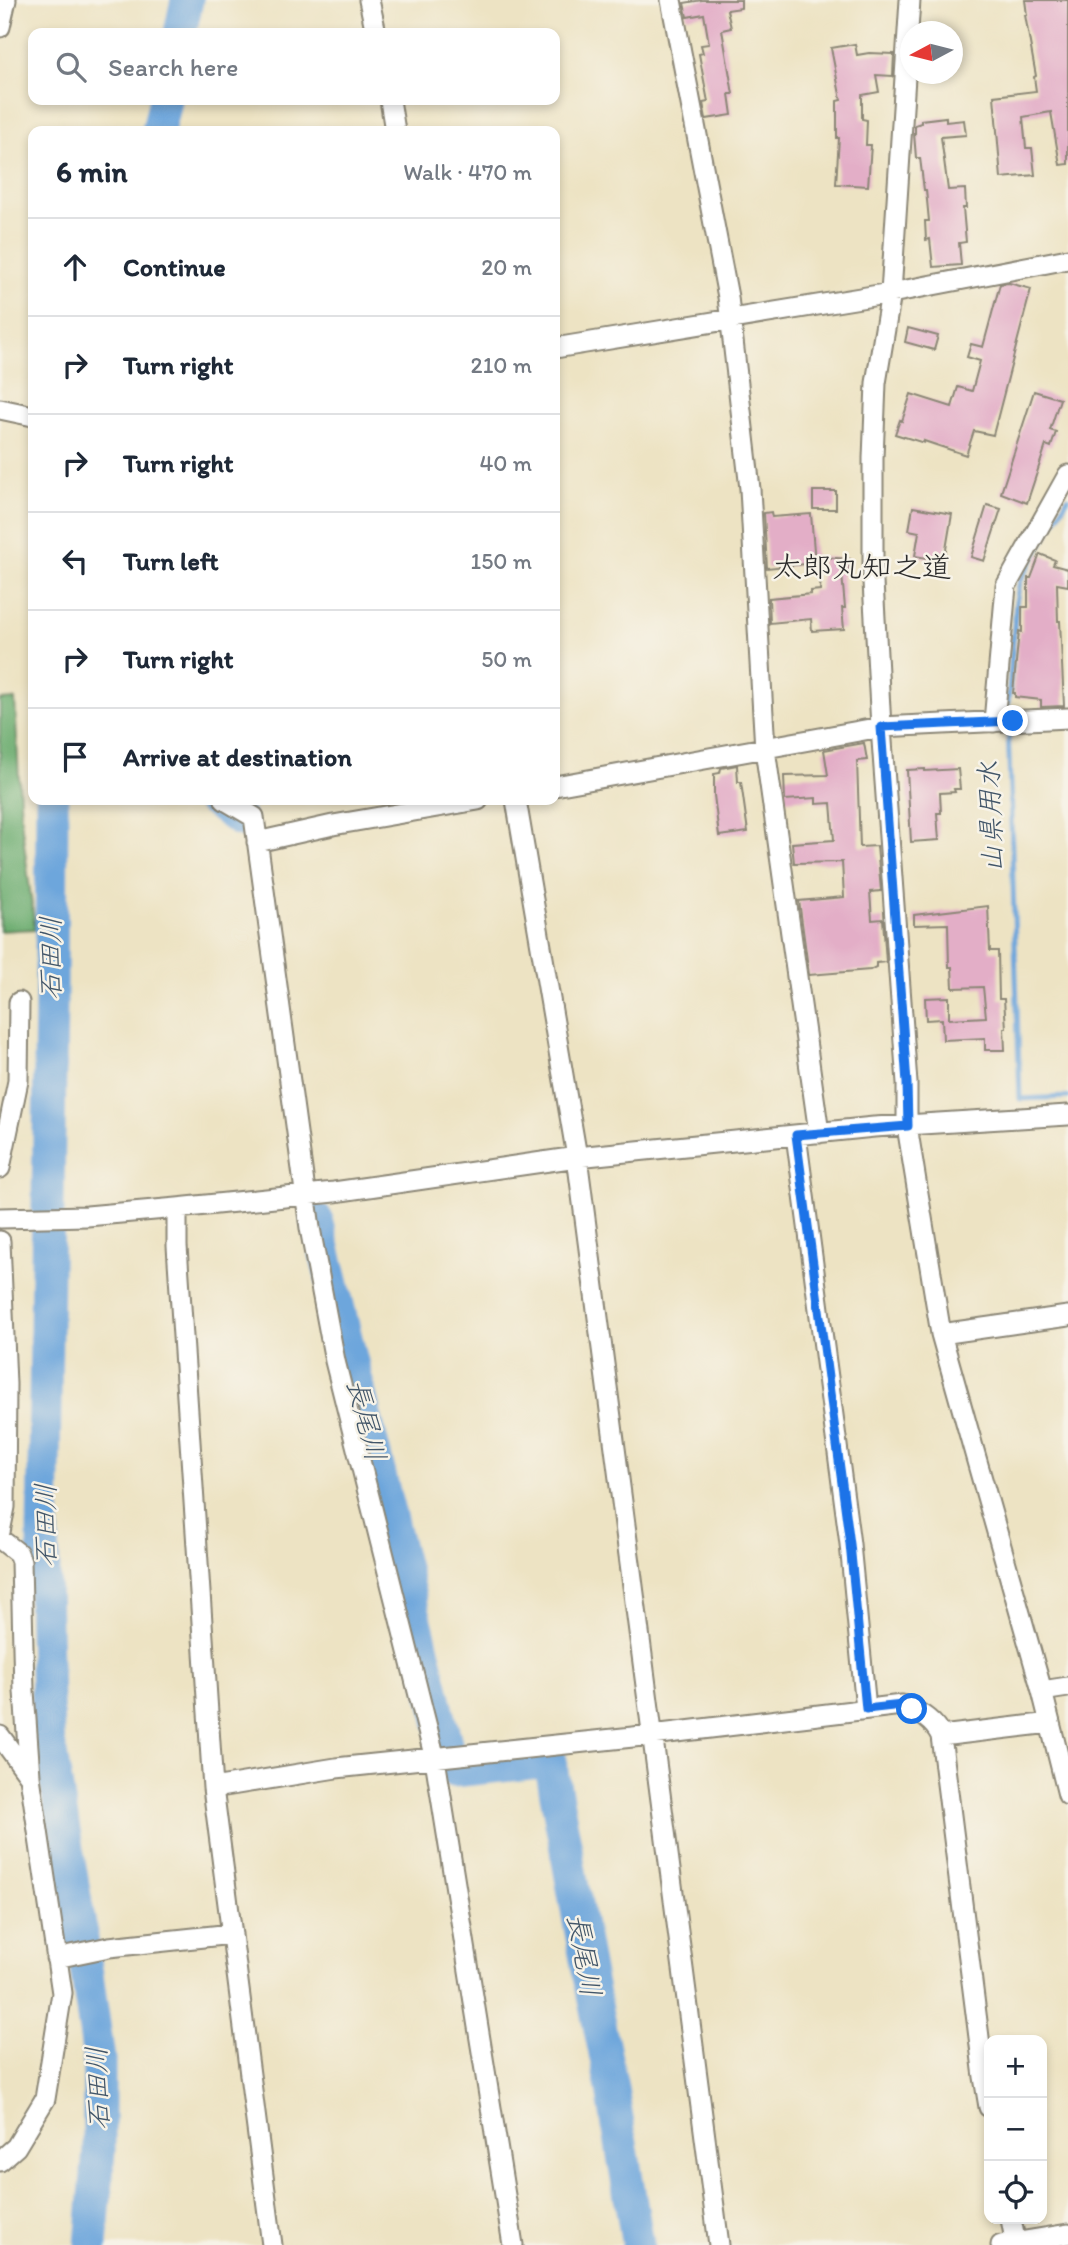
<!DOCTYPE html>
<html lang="en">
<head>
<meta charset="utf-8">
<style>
  :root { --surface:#fff; --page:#f2f2f3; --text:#1f2937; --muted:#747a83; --line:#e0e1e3 }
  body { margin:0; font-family:Itim,"Klee One",sans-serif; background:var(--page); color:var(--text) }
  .controls { position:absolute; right:21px; bottom:21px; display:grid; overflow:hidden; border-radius:14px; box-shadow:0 4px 10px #0003 }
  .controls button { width:63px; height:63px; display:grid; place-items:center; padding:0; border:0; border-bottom:2px solid var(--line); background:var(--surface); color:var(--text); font:35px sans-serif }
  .compass { position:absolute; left:900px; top:21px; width:63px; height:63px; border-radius:50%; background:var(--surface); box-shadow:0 4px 10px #0003; rotate:263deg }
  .stop { position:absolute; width:21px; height:21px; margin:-16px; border:5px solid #1a73e8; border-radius:50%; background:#fff }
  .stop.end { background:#1a73e8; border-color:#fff; box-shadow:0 2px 7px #0008 }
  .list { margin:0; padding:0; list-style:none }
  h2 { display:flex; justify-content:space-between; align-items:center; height:91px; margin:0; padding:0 28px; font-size:30px }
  h2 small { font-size:23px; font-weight:400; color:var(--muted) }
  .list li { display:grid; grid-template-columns:46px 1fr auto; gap:21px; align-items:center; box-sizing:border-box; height:98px; padding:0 28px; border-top:2px solid var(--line) }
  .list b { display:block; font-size:26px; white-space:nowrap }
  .list em { font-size:23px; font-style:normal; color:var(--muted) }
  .icon { flex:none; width:38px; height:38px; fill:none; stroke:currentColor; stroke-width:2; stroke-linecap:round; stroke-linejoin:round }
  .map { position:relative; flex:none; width:1068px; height:2245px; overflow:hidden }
  .search { position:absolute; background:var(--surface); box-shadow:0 4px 10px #0003; left:28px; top:28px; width:532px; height:77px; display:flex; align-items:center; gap:18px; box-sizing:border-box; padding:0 24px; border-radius:14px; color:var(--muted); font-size:26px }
  .panel { position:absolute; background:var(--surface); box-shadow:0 4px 10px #0003; left:28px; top:126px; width:532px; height:679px; border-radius:14px }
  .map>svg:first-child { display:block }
  .forest { fill:#6bac6e; stroke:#4b6c4c; stroke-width:2 }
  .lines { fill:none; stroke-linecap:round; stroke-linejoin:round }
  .stream { stroke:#6da6dc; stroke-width:5 }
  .river { stroke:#6da6dc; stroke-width:33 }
  .building { fill:#e3aec7 }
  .street-casing { stroke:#8c8777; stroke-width:23 }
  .street { stroke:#fff; stroke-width:19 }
  .route { stroke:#1a73e8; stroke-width:9 }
  .labels { text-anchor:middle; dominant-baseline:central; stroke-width:5; stroke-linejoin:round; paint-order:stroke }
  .water-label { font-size:28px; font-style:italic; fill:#425669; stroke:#f7f3e8 }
  .quarter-label { font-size:30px; fill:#2b2b2b; stroke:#f7f3e8 }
</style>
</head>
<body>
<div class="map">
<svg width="1068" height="2245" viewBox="0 0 1068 2245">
  <rect width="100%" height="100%" fill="#f7f3e8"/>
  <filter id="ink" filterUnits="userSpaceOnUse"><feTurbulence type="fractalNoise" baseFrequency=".0143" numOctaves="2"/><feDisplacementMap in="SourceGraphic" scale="14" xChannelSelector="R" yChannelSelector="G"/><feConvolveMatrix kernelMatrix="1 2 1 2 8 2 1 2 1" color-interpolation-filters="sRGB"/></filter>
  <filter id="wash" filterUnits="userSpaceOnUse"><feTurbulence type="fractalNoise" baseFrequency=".00686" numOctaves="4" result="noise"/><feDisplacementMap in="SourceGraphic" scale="28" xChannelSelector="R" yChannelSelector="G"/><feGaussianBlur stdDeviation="1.57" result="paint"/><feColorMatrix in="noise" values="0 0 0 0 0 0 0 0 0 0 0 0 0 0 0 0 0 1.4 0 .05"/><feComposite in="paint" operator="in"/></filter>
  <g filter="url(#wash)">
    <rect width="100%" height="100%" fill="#ede3c3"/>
    <path class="forest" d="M15,699l6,120 14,110 -35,2v-231z"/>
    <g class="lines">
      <path class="stream" d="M1007,716l9,-114 4,-20 48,-84
        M1008,726l12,373 48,-2"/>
      <path class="river" d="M180,33l7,-33
        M158,131l7,-31
        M52,800l-1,201 -8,534 2,92 3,109 33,196 18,127v92l-8,94
        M212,800l28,20
        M317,1220l129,523
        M453,1771l97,-10 39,215 22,107 27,162"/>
    </g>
    <g id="blocks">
      <path class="building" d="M702,0h39v8l-14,2 4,18 -9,2 11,64h-4l3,21 -26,4 -3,-16 5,-1 -9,-48 4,-1 -2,-8 8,-1 -5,-30 -17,3 -3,-14z
        M1025,0h43v164l-8,1 -9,-53 -28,5 3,31h6l3,27 -34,3 -7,-82 42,-5 -2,-14 2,-1 -11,-61h2z
        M855,44l2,11 12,-2 25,1 -1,22 -17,-1 3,17 -17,3v24l5,1 -1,25h5l-3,41 -32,-2 3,-46h-2v-37l4,-1 -10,-52z
        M946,117v5l18,-2 2,15 -25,2 7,53 17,-1 1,19h-3l3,34 -7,1 2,22 -28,2 -3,-28 -4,1 -1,-19h4l-3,-31h-2l-4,-32h-4l-2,-25h1v-8l6,-2v-3z
        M1009,283l22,6 -38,146 -19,-4 -8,24 -42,-14v2l-29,-9 5,-14 2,1 9,-27 41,13 6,-20 14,4 8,-30 -13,-4 4,-13 12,3 17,-63z
        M908,328l30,8 -4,14 -29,-8z
        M1034,391l26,8 -10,31 6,2 -5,15 -5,-2 -19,58 -26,-10z
        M813,491h23v18h-23z
        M987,505l14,4 -17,52 -13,-4z
        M913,507l39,7 -8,47 -29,-5 4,-24 -10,-2z
        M771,512l1,5 39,-3 4,49 -48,5 -3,-55z
        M1040,554l15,6 -2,5 15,4v17l-11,-2 1,37h2l4,85 -23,1v-7l-26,-3v-4h-2l6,-62 3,1v-25h6v-29h3z
        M822,557l28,2 -1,15h-7l3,34h-3l2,21 -32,2 -1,-12 -41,4 -1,-25 42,-4v-3l9,-1z
        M864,743l3,17 -10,1 3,86 17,-1 4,45 -11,1 2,28 11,-1 3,43 -10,1v4l-6,3 -61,5 -10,-74 45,-4 -2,-35 -48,1 -2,-20 42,-3 -3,-37 -15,1v-6l-31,2 -1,-24 44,-1 -4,-25z
        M737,765l1,17h3l7,50 -29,4 -5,-41v-21l6,-1 1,-5z
        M925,769v2l33,-2 2,20h-6l1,3 -15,1 1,20h-4l2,27 -28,2 -4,-72z
        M988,906l2,45h8l1,48h5l2,29h-2l1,22h-20v-12l-42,2 -1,-21 -16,1 -1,-22 24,-1v22l37,-2 -3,-30 -30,1 -1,-21h-3l-1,-43 -34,1v-10z"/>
    </g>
  </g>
  <g filter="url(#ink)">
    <use href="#blocks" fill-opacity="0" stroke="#8c8777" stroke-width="2"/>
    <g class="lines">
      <defs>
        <path id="street" d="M369,0l7,33
          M671,0l57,297 22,192 15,260 54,384
          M910,0l-19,293 -15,90 -3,75v124l8,145 26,356v43l34,208 101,357 26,104
          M0,27l6,-27
          M390,100l5,31
          M555,348l336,-55 177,-34
          M0,409l33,7
          M994,722l12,-136 62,-111
          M555,786l326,-59 187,-9
          M225,800l29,17 56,411 25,133 100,398 78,486
          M516,800l61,357 142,1088
          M257,842l76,-17 145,-25
          M796,1135l54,409 16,165
          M0,1168l18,-87 1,-79
          M177,1208v38l36,542 59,457
          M0,1218l87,-2 90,-8 157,-16 243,-35 297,-30 194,-12
          M0,1241l6,143 -1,123 -5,25
          M941,1334l127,-18
          M0,1539l18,14 3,8 3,130 6,85
          M1042,1691l26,-4
          M0,1736l30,41 32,216 -17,106 -29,48 -16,14
          M941,1736l109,-13
          M213,1788l123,-20 316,-33 250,-30c16,6 32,15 39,31l43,341 5,30
          M56,1958l53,-11 123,-13
          M1011,2219l5,26
          M1001,2245l67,-11"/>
      </defs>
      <use href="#street" class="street-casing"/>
      <use href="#street" class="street"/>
    </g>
  </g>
  <g class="lines" filter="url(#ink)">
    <path class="route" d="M912,1709l-10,-4 -36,4 -16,-165 -54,-409 112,-9 -1,-43 -26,-356 132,-6"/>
  </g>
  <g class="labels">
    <g class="water-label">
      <text transform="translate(990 817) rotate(-92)">山県用水</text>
      <text transform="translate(50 958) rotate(-90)">石田川</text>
      <text transform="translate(367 1420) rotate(76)">長尾川</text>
      <text transform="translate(45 1525) rotate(-90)">石田川</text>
      <text transform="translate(585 1955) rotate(80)">長尾川</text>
      <text transform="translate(97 2088) rotate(-92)">石田川</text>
    </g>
    <g class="quarter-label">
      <text x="862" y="566">太郎丸知之道</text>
    </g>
  </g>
</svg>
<div class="controls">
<button>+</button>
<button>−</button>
<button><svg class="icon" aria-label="locate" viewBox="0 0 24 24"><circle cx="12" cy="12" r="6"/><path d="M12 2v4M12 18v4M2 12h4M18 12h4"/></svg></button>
</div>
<svg class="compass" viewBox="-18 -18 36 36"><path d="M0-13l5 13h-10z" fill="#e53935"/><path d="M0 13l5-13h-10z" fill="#747a83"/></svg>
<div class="stop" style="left:912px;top:1709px"></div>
<div class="stop end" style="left:1013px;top:721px"></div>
<div class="search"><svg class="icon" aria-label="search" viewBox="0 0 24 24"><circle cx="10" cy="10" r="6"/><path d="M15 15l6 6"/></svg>Search here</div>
<section class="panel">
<h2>6 min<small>Walk · 470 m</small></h2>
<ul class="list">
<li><svg class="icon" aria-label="ahead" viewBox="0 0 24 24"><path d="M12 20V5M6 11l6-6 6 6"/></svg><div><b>Continue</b></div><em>20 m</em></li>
<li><svg class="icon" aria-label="right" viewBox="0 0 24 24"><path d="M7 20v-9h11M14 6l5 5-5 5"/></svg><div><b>Turn right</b></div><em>210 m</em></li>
<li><svg class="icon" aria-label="right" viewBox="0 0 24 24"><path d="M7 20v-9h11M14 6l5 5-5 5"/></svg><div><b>Turn right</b></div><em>40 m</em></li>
<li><svg class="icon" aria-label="left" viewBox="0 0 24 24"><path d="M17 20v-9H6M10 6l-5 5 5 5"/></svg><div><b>Turn left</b></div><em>150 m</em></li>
<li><svg class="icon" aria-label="right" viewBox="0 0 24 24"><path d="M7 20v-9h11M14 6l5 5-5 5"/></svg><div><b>Turn right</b></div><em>50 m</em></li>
<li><svg class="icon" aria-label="arrive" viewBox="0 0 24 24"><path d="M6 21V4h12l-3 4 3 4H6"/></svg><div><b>Arrive at destination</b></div></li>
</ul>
</section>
</div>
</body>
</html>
